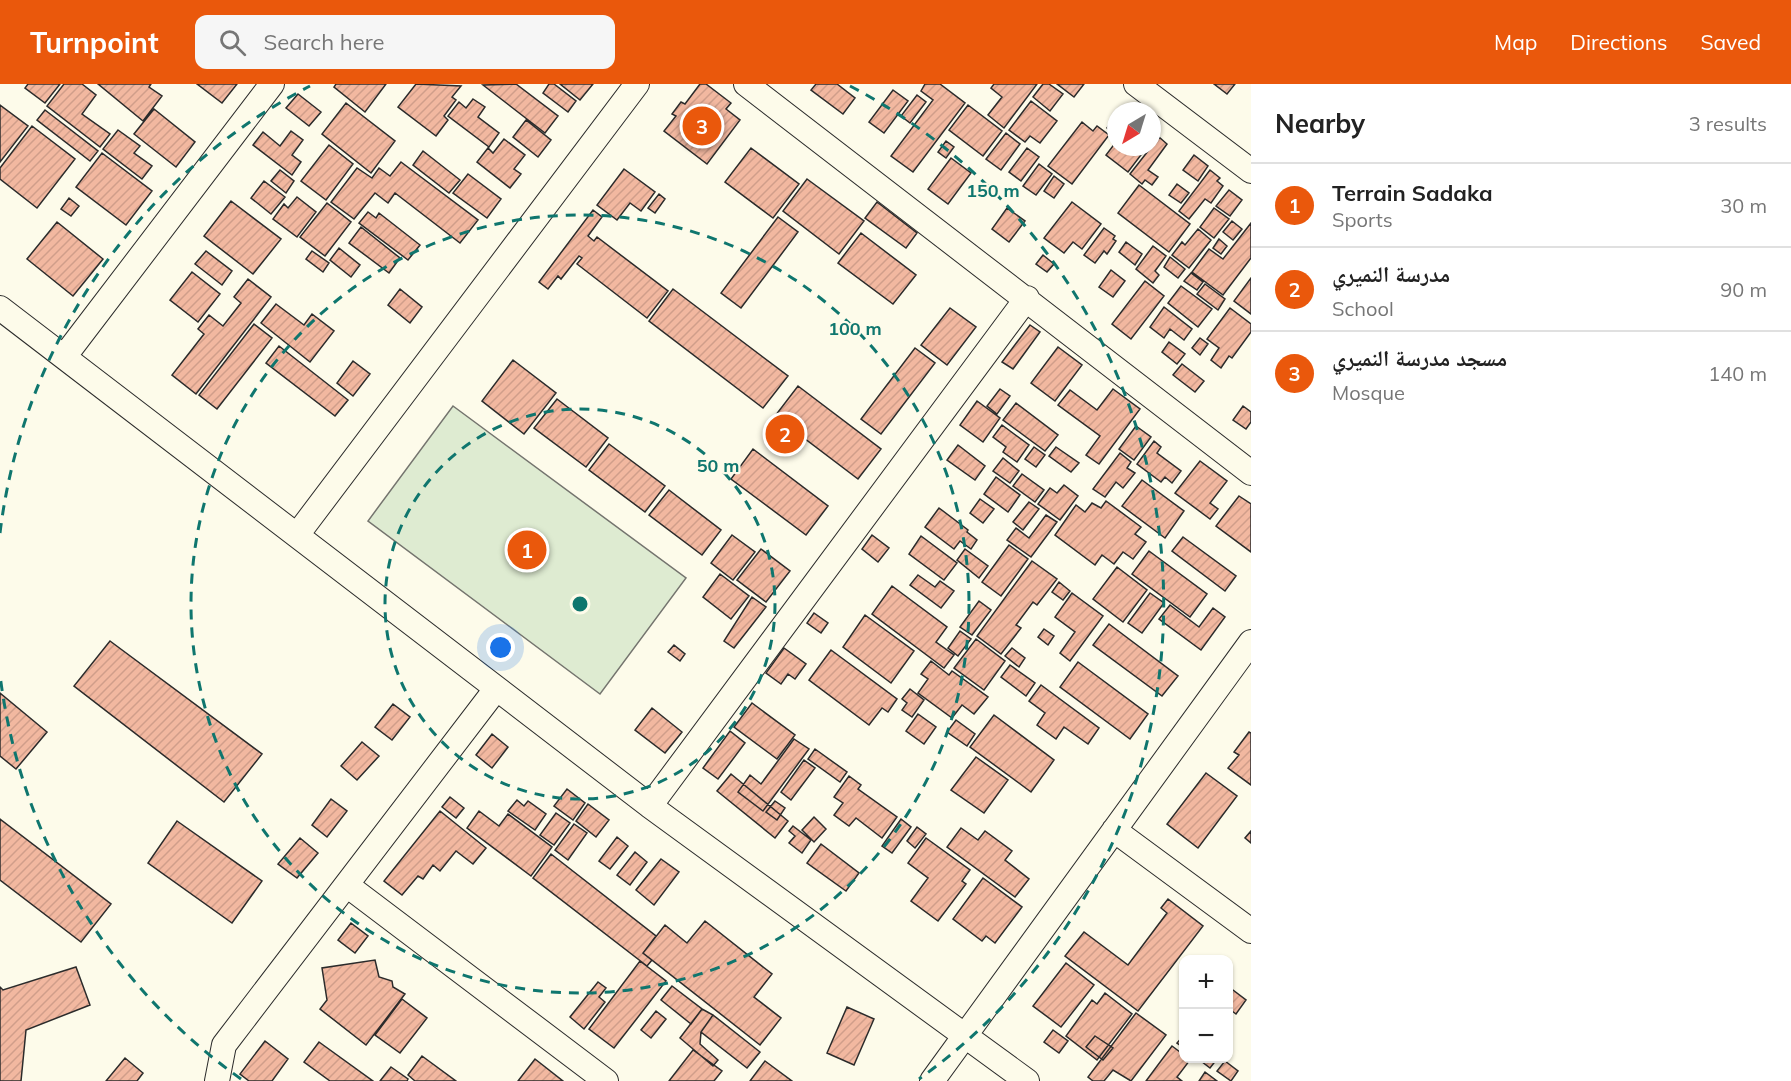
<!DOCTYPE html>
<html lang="en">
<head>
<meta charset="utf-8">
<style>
  :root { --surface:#fff; --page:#f6f6f6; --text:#222; --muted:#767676; --line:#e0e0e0; --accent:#ea580c }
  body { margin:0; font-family:Mulish,"Noto Naskh Arabic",sans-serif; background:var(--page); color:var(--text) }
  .controls { position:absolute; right:18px; bottom:18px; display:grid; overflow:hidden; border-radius:12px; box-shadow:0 2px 4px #0004 }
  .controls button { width:54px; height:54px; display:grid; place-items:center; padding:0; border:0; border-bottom:2px solid var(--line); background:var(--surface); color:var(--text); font:30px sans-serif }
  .compass { position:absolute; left:1107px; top:18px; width:54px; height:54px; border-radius:50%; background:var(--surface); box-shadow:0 2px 4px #0004; rotate:218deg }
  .you { position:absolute; left:501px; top:564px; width:21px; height:21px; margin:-15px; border:4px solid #fff; border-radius:50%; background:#1a73e8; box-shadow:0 0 0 9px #1a73e833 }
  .badge { display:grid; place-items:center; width:39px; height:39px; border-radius:50%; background:var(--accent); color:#fff; font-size:20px; font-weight:700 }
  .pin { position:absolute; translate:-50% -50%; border:3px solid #fff; box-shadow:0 2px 6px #0006 }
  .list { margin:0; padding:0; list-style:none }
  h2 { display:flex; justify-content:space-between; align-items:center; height:78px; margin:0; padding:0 24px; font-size:26px }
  h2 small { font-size:20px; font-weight:400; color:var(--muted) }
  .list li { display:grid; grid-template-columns:39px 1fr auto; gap:18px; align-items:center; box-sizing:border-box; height:84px; padding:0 24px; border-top:2px solid var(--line) }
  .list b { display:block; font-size:22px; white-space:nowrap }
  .list p { margin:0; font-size:20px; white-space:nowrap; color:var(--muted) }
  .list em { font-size:20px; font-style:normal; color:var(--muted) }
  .icon { flex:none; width:33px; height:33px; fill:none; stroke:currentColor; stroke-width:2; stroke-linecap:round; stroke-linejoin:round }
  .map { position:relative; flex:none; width:1251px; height:997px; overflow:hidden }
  header { display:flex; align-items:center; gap:36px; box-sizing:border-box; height:84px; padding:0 30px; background:var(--accent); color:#fff }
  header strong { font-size:28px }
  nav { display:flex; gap:33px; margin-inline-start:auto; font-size:21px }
  .search { width:420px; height:54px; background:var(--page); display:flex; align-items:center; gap:15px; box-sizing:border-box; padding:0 21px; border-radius:12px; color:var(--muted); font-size:22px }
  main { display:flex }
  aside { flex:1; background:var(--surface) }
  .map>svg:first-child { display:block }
  .garden { fill:#deebd1; stroke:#74746e; stroke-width:1.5 }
  .building { fill:url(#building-hatch); stroke:#2b2b2b; stroke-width:1.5 }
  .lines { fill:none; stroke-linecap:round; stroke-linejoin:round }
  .street-casing { stroke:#2b2b2b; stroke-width:26 }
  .street { stroke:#fdfbea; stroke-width:24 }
  .ring { fill:none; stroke:#0f766e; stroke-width:3; stroke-dasharray:10 8 }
  .centre { fill:#0f766e; stroke:#fdfbea; stroke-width:3 }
  .ring-label { font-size:18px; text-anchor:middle; font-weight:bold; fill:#0f766e; stroke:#fdfbea; stroke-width:4.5; stroke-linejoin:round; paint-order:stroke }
</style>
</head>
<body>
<header>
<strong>Turnpoint</strong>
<div class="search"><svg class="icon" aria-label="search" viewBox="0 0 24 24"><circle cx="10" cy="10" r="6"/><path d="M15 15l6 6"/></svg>Search here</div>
<nav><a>Map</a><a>Directions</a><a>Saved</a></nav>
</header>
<main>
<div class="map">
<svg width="1251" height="997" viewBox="0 0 1251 997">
  <defs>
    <pattern id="building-hatch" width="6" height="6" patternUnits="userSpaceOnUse" patternTransform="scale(1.5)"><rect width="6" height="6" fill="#f2b8a0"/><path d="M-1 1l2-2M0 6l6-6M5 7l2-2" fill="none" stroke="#d09e8a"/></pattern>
  </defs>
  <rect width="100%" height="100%" fill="#fdfbea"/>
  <path class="garden" d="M453,322l233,172 -86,116 -232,-173z"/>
  <path class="building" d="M28,0h32l-15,19 -20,-15z
    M64,0h18l14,11 -14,19 28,20 -10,13 -53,-41z
    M98,0h53l-2,3 13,9 -19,25z
    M197,0h40l-15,19z
    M336,0h50l-21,28 -31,-25z
    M416,0l45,2 -9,11 4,3 -12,16 4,4 -12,16 -38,-29z
    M516,0l42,32 -13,17 -62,-48z
    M549,0h5l22,17 -8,11 -25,-19z
    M560,0h33l-13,16z
    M700,0h6l25,19 -5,6 14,11 -33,44 -43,-33 12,-15 -4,-2 9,-12 4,2z
    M816,0h21l18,14 -12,16 -32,-24z
    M925,0h15l25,19 -52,69 -22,-16 42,-56 -12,-9z
    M994,0h43l-33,44 -16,-13 14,-18 -11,-9z
    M1043,0h6l14,10 -13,17 -17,-14z
    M1057,0h27l-10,13z
    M1214,0h21l-8,10z
    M893,6l15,11 -24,32 -15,-11z
    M298,10l23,18 -12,14 -23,-18z
    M917,11l9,7 -16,21 -9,-7z
    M473,15l12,8 -7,10 21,16 -10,14 -41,-31 11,-14 7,6z
    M1031,17l26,20 -17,22 -10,-7 -5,6 -16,-12z
    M346,19l49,38 -24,32 -49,-39z
    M0,21l28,21 -28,36z
    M968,21l34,26 -19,25 -34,-26z
    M154,25l41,33 -19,25 -42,-33z
    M45,26l53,41 -8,10 -53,-41z
    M1116,32v20l-9,-8z
    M526,36l25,20 -13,17 -25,-20z
    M1082,38l11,9 4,-5 12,9 -37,49 -24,-18z
    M32,42l43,33 -38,49 -37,-29v-11z
    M118,46l22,16 -6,7 18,13 -10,13 -39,-30z
    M291,47l12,9 -11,15 9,7 -9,13 -39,-30 10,-13 17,14z
    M1006,49l14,11 -19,26 -15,-11z
    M1159,53l8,7 -19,26 10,7 -6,8 -7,-5 -3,4 -12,-10z
    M504,55l21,16 -11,14 7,5 -11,14 -33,-26 11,-14 5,5z
    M946,57l8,6 -8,11 -8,-6z
    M1116,58v5h31l-19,25 -22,-17z
    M329,61l24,19 -27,36 -25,-19z
    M751,64l48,36 -26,34 -48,-36z
    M1027,64l12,9 -18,24 -12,-9z
    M423,67l37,29 -11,13 -36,-28z
    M102,69l50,38 -26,34 -50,-38z
    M1194,71l14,11 -10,15 -15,-11z
    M951,74l20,15 -23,31 -20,-15z
    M401,78l77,58 -18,23 -65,-50 -7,10 -13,-10 -21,26 -23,-17 26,-34 15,10 7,-10 11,8z
    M1039,80l13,10 -16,21 -13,-9z
    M624,85l31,23 -14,19 -11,-8 -13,17 -20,-15z
    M280,86l14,11 -8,12 -15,-12z
    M1210,86l10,8 -3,3 6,5 -12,17 -6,-4 -16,20 -10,-8z
    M468,90l33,25 -14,19 -34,-25z
    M1054,92l10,8 -10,14 -10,-7z
    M807,95l57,42 -25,33 -56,-43z
    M264,97l21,16 -14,17 -20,-16z
    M1177,100l12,9 -8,10 -12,-8z
    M1139,101l51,39 -21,28 -51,-39z
    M1229,106l13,10 -12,16 -14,-10z
    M659,110l6,5 -10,14 -7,-5z
    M297,113l19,15 -19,25 -24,-18 11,-15 4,4z
    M69,114l10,8 -8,10 -10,-7z
    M231,117l50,38 -28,35 -49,-38z
    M877,118l40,31 -11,15 -41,-30z
    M1072,118l29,22 -19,25 -9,-7 -9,11 -20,-15z
    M327,119l24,19 -26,34 -25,-19z
    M1007,124l18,13 -16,21 -17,-13z
    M1214,124l15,11 -15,19 -14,-11z
    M593,126l9,7 -14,19 6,5 3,-4 71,54 -21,27 -70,-54 5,-6 -3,-2 -18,23 -3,-3 -10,13 -9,-7z
    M368,128l8,6 3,-5 41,32 -12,15 -49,-37z
    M778,133l20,15 -57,76 -20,-15z
    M1232,137l10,8 -9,11 -10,-8z
    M57,138l46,37 -30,37 -46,-37z
    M1251,139v35l-28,37 -31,-23 17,-23 14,10z
    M361,143l39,31 -11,15 -40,-30z
    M1104,144l11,8 -2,3 3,2 -9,13 -3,-3 -9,12 -11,-8z
    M1198,145l13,11 -22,28 -17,-13 10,-13 3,3z
    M861,149l55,42 -23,29 -55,-41z
    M1219,155l8,7 -6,8 -8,-6z
    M1126,158l16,12 -7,11 -16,-13z
    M1153,162l13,10 -11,15 4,4 -6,8 -17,-14z
    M339,164l21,17 -9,12 -21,-17z
    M206,167l26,20 -10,14 -27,-21z
    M312,167l17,12 -6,9 -17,-13z
    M1043,171l11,9 -7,8 -11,-8z
    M1170,173l15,12 -7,9 -14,-11z
    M1111,186l14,11 -12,16 -14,-10z
    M192,188l28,22 -22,28 -28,-22z
    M1191,189l12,9 -6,8 -13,-9z
    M1251,194v36l-17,-13z
    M248,195l23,18 -75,97 -24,-19 32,-41 -6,-5 11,-14 14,11 18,-23 -7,-6z
    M1145,197l19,15 -33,43 -19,-15z
    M1205,200l20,15 -7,11 -21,-16z
    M1181,202l31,23 -14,18 -30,-24z
    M400,205l22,18 -12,16 -22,-18z
    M673,205l115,87 -25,32 -114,-87z
    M276,220l28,21 8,-11 22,17 -24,31 -49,-39z
    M1164,223l28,22 -8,11 -14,-11 -6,9 -14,-11z
    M950,224l26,19 -29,38 -26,-20z
    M1230,224l21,16v8l-19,26 -3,-2 -8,12 -10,-8 8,-12 -12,-9z
    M254,240l18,14 -55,71 -18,-14z
    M1030,241l10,7 -27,37 -11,-7z
    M1200,254l8,6 -8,11 -8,-7z
    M1169,258l16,12 -8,10 -15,-12z
    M279,262l69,54 -13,16 -69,-53z
    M1058,263l24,18 -27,36 -24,-18z
    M915,264l20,15 -54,71 -20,-15z
    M513,276l43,33 -32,41 -42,-33z
    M353,277l17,13 -17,22 -16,-13z
    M1182,280l22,17 -9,11 -22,-17z
    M798,302l83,63 -23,30 -83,-63z
    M1000,305l10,7 -13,18 -10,-8z
    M1113,305l27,20 -41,55 -13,-9 14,-19 -42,-31 12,-15 27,20z
    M557,315l51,39 -22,29 -52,-39z
    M977,317l23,17 -17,24 -23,-17z
    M1016,319l42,32 -13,16 -42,-31z
    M1243,322l8,6v10l-5,7 -13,-9z
    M1002,341l27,20 -12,17 -14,-10 3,-5 -13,-10z
    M1136,342l15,11 -17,23 -15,-11z
    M1154,357l7,6 -4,6 24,18 -9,12 -7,-6 -4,5 -24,-18z
    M609,360l56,42 -20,26 -56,-42z
    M958,361l27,21 -10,14 -28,-20z
    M1034,363l11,8 -9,12 -11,-8z
    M1056,363l23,16 -8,9 -22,-16z
    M753,365l75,57 -22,29 -75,-56z
    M1120,369l11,9 -4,6 8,5 -12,15 -7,-6 -11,15 -12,-8z
    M1003,374l16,13 -9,12 -17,-12z
    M1200,377l27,20 -17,22 8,6 -8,10 -35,-26z
    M1022,390l22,16 -9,12 -22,-16z
    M996,393l24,18 -12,17 -24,-18z
    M1142,396l42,31 -19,27 -43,-32z
    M1064,401l14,11 -18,24 -22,-16 12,-16 7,5z
    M669,406l52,40 -19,25 -53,-40z
    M1239,412l12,8v48l-35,-26z
    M980,415l14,10 -11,14 -13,-10z
    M1106,417l35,26 -6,7 11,8 -13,17 -10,-7 -9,12 -12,-9 -7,10 -40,-30 21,-30 9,7 7,-9 9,5z
    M1029,418l10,7 -16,21 -10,-8z
    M939,424l29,22 -1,2 10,8 -6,9 -11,-8 -6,8 -29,-22z
    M1046,431l11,7 -26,35 -24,-17 9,-12 13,10z
    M732,451l23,17 -22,28 -22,-17z
    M872,451l17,13 -11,14 -16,-13z
    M921,452l36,27 -13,17 -35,-26z
    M1183,453l53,39 -11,15 -53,-40z
    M1009,461l19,14 -27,37 -19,-14z
    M761,465l29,22 -24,31 -29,-22z
    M965,465l23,17 -9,12 -22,-18z
    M1149,467l58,43 -17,23 -58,-43z
    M1032,477l25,18 -20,26 -4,-3 -17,23 5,3 -20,26 -24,-18z
    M1117,483l30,23 -24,32 -30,-23z
    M720,490l29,22 -18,23 -28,-22z
    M918,491l17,12 5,-6 14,10 -13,17 -31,-23z
    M1059,498l11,9 -7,9 -11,-8z
    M892,502l55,41 -11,15 18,13 -10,13 -72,-54z
    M1072,509l31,23 -33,45 -10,-8 15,-21 -20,-15z
    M1150,509l14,10 -22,30 -14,-10z
    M752,513l14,10 -32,41 -10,-7z
    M979,517l12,9 -19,25 -12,-8z
    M1170,521l29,22 14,-19 12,9 -24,33 -42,-31z
    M814,529l14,10 -7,10 -14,-10z
    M865,531l49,36 -23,32 -48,-36z
    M1109,540l69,52 -16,20 -69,-51z
    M1044,545l10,7 -6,9 -10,-8z
    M960,547l11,8 -13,17 -10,-8z
    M976,555l29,22 -21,29 -30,-22z
    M110,557l152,113 -38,48 -150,-116z
    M674,561l11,9 -5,7 -12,-9z
    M784,564l22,16 -11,15 -7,-5 -7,10 -15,-11z
    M1012,564l13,10 -6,9 -14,-11z
    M831,566l66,49 -9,13 -6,-4 -13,17 -60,-45z
    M931,577l18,14 3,-4 36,26 -14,17 -12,-9 -10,13 -34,-25 10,-14 -7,-5z
    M1078,578l70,52 -18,25 -70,-52z
    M1010,581l25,18 -9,13 -25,-19z
    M1041,601l58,43 -11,16 -24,-17 -8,12 -19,-14 8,-12 -16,-12z
    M910,605l14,11 -12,17 -10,-7 5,-7 -5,-4z
    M0,609l47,39 -31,37 -16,-13z
    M752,619l43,32 -18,24 -43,-32z
    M393,620l17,13 -18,23 -17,-13z
    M652,624l30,24 -17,21 -30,-23z
    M918,630l18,13 -12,17 -18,-13z
    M994,631l60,45 -23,32 -61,-45z
    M956,636l19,14 -8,12 -20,-14z
    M730,647l15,12 -27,36 -15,-11z
    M1249,648l2,1v52l-23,-17 11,-13 -5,-3z
    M492,650l16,13 -16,21 -16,-13z
    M794,655l15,10 -46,62 -25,-19 12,-17 11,9z
    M362,658l17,14 -22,24 -16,-14z
    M815,665l32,23 -7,10 -32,-23z
    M976,673l32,23 -24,33 -33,-23z
    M804,676l11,8 -24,32 -10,-8z
    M1206,689l31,23 -39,52 -31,-24z
    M731,690l57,47 -13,17 -58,-47z
    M849,692l12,9 -3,4 39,28 -15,21 -26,-20 -7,8 -15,-11 9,-12 -9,-6z
    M567,705l18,14 -12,17 -19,-14z
    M450,713l14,11 -8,10 -14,-11z
    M331,715l16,12 -20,26 -15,-12z
    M517,716l7,6 4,-5 18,13 -11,16 -27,-19z
    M775,717l10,7 -8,12 -11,-8z
    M588,720l21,16 -13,17 -20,-16z
    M440,727l46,37 -13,16 -17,-13 -16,20 -7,-6 -10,14 -5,-3 -16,19 -18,-14z
    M479,727l20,15 9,-12 44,33 -21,29 -64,-48z
    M556,729l14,10 -16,22 -14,-10z
    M814,733l12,12 -12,13 -12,-12z
    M0,735l111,85 -30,38 -81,-62z
    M901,735l10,8 -19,26 -10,-7z
    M177,737l85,60 -30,42 -84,-60z
    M574,740l13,9 -19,27 -13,-10z
    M793,742l18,14 -9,13 -13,-10 6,-7 -6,-5z
    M917,743l9,7 -11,14 -8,-7z
    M961,744l17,12 7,-9 27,20 -7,9 24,19 -14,18 -68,-50z
    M1251,747v12l-6,-5z
    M617,753l11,9 -18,23 -11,-8z
    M300,754l18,15 -21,25 -19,-14z
    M926,754l44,32 -8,11 4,3 -28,37 -27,-20 17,-23 -20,-15z
    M821,760l38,29 -13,18 -39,-28z
    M635,768l12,10 -17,23 -13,-10z
    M551,770l105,82 -13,17 9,7 -5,6 -114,-88z
    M661,775l18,13 -25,33 -18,-15z
    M983,794l39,29 -27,36 -9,-7 -4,5 -29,-22z
    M1168,815l35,27 -65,85 -73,-55 19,-24 44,33 39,-52 -6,-5z
    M705,837l67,53 -18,23 27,21 -21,27 -117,-92 22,-28 22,18z
    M351,839l17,13 -13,17 -17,-13z
    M375,876l4,17 13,4 1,6 12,7 -39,51 -46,-36 7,-9 -5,-32z
    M640,877l26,20 -52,67 -25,-19z
    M1066,879l28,22 -33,42 -28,-21z
    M76,883l14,38 -64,25 -5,51h-21v-94l3,3z
    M598,898l8,6 -7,9 6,5 -21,27 -14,-12z
    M672,902l30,23 -11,15 -30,-24z
    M1229,903l17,13 -10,14 -8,-6z
    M1105,909l27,21 -35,46 -31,-24 26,-36 5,4z
    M402,915l25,19 -27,35 -25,-18z
    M847,923l27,12 -20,46 -27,-12z
    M702,925l11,6 -12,17 -1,12 18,16 -5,6 -33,-28z
    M656,927l10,8 -15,19 -10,-8z
    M1136,929l30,22 -35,46 -18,-11 -9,11h-11l-5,-4z
    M713,931l47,37 -13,16 -46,-36z
    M1053,946l15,11 -9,12 -15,-11z
    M1184,951v13l-7,-5z
    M1095,952l18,12 -10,12 -17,-13z
    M265,957l23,18 -16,22h-23l-9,-7z
    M319,958l54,39h-43l-26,-19z
    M1172,962l12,9v3l6,2 -13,17 5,4h-36z
    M693,966l29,21 -8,10h-45z
    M422,972l34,25h-41l-7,-6z
    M125,974l18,15 -6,8h-31z
    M1197,974h19l1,1 -7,9z
    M535,975l28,22h-45z
    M765,977l27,20h-42z
    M1225,977l13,10 -7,10 -14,-10z
    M391,983l17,12 -1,2h-27z
    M1205,988l12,9h-18z"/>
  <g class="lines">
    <defs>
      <path id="street" d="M746,0l505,389
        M1136,0l115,87
        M0,224l650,498 377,275
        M64,273l208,-273
        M297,451l340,-451
        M650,722l377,-508
        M1114,746l137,101
        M348,802l258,195
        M217,997l7,-36 272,-356
        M932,997l319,-439"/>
    </defs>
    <use href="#street" class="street-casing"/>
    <use href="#street" class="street"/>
  </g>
  <g class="ring">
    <circle cx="580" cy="520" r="195"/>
    <circle cx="580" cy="520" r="389"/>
    <path d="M241 995A584 584 0 0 1 0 591M0 449A584 584 0 0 1 310 2M850 2A584 584 0 0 1 919 995"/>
  </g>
  <circle cx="580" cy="520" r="9" class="centre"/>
  <g class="ring-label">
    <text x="993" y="113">150 m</text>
    <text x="855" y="251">100 m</text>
    <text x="718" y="388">50 m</text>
  </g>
</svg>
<div class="controls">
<button>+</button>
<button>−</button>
</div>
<svg class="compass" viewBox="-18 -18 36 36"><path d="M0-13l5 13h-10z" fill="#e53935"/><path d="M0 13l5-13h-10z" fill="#767676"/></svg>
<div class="you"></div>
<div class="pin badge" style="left:527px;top:466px">1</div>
<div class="pin badge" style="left:785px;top:350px">2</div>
<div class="pin badge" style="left:702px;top:42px">3</div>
</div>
<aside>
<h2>Nearby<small>3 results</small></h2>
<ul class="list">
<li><span class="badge">1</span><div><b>Terrain Sadaka</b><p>Sports</p></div><em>30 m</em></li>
<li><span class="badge">2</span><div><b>مدرسة النميري</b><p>School</p></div><em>90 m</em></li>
<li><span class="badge">3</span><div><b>مسجد مدرسة النميري</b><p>Mosque</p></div><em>140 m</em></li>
</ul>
</aside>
</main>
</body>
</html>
